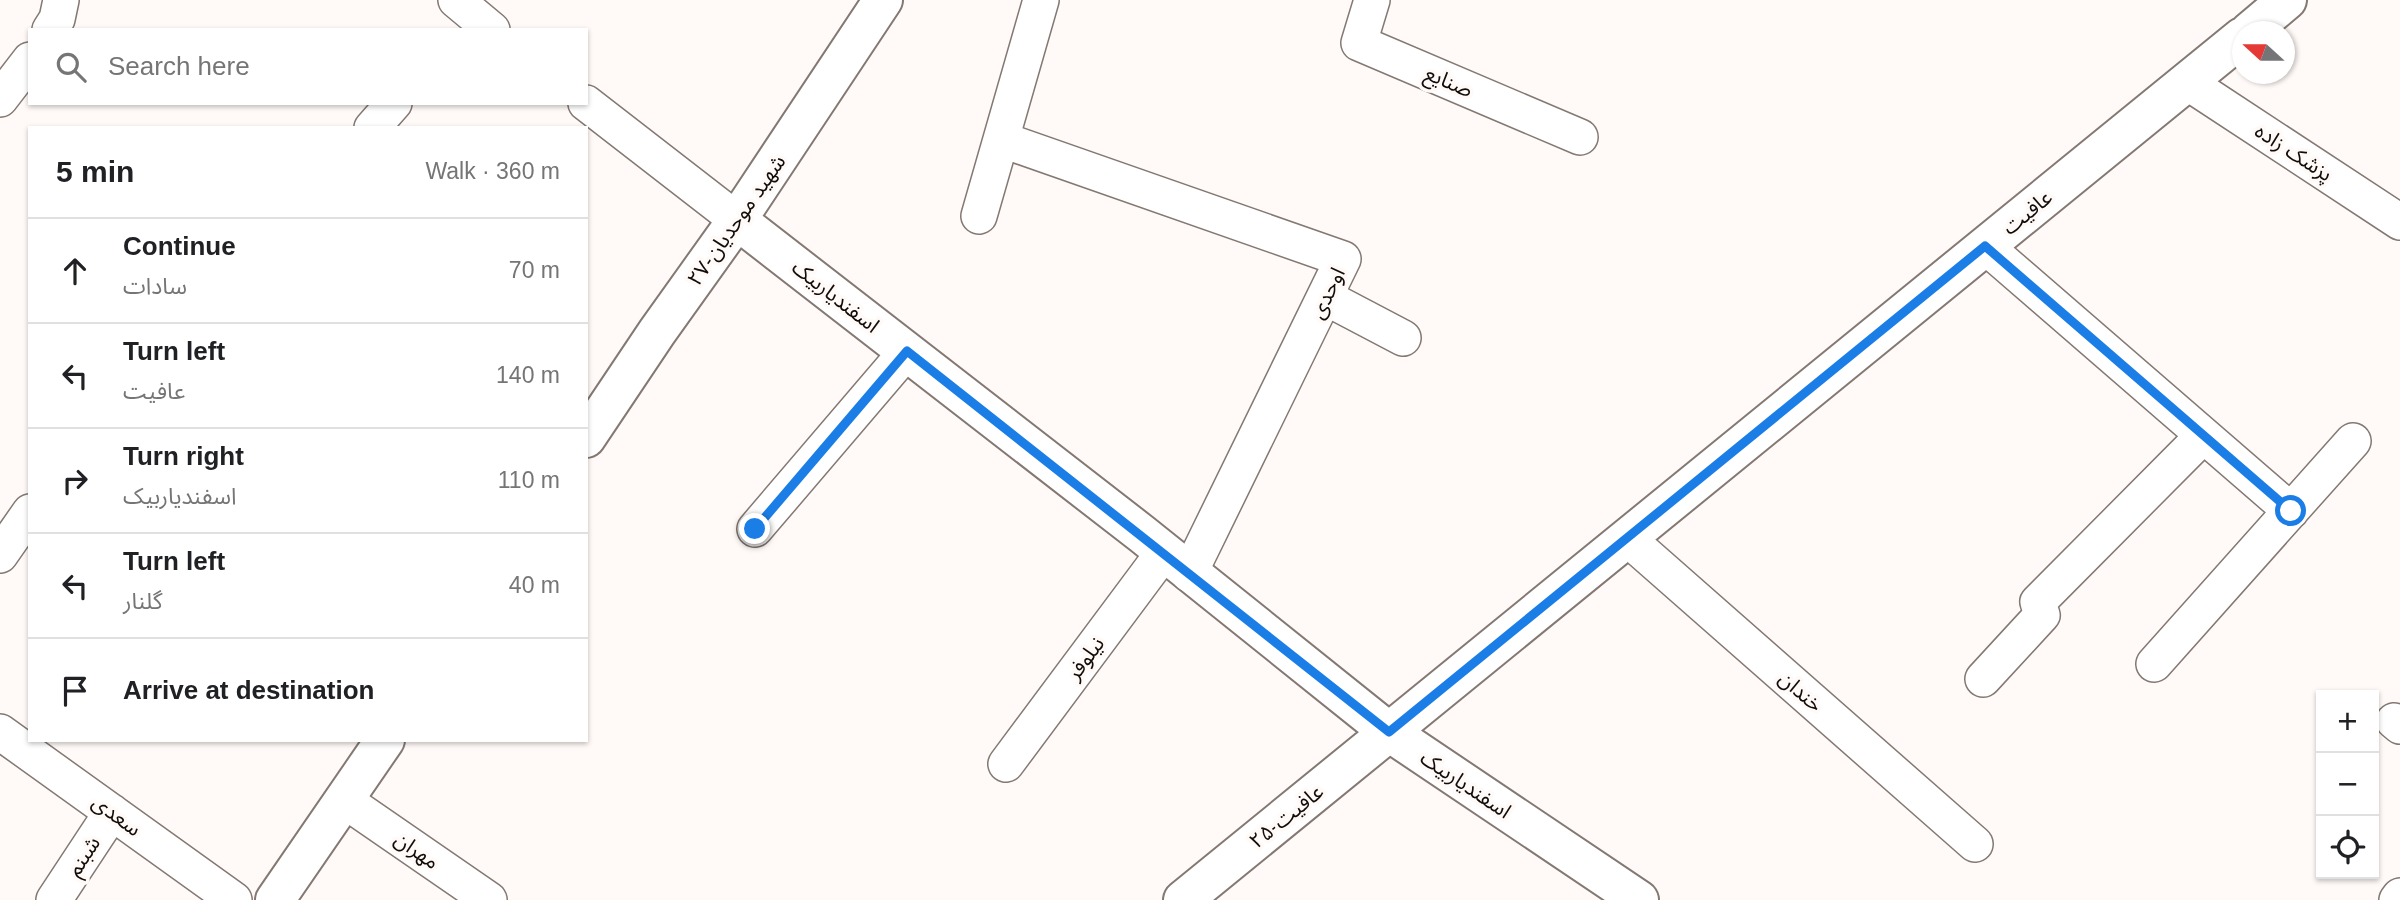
<!DOCTYPE html>
<html lang="en">
<head>
<meta charset="utf-8">
<style>
  :root { --surface:#fff; --page:#f6f6f6; --text:#202124; --muted:#757577; --line:#e0e0e0 }
  body { margin:0; font-family:Helvetica,"Noto Sans Arabic",sans-serif; background:var(--page); color:var(--text) }
  .controls { position:absolute; right:21px; bottom:21px; display:grid; overflow:hidden; border-radius:0px; box-shadow:0 2px 5px #0004 }
  .controls button { width:63px; height:63px; display:grid; place-items:center; padding:0; border:0; border-bottom:2px solid var(--line); background:var(--surface); color:var(--text); font:35px sans-serif }
  .compass { position:absolute; left:2232px; top:21px; width:63px; height:63px; border-radius:50%; background:var(--surface); box-shadow:0 2px 5px #0004; rotate:291deg }
  .stop { position:absolute; width:21px; height:21px; margin:-16px; border:5px solid #1b7ee7; border-radius:50%; background:#fff }
  .stop.end { background:#1b7ee7; border-color:#fff; box-shadow:0 2px 7px #0008 }
  .list { margin:0; padding:0; list-style:none }
  h2 { display:flex; justify-content:space-between; align-items:center; height:91px; margin:0; padding:0 28px; font-size:30px }
  h2 small { font-size:23px; font-weight:400; color:var(--muted) }
  .list li { display:grid; grid-template-columns:46px 1fr auto; gap:21px; align-items:center; box-sizing:border-box; height:105px; padding:0 28px; border-top:2px solid var(--line) }
  .list b { display:block; font-size:26px; white-space:nowrap }
  .list p { margin:0; font-size:23px; white-space:nowrap; color:var(--muted) }
  .list em { font-size:23px; font-style:normal; color:var(--muted) }
  .icon { flex:none; width:38px; height:38px; fill:none; stroke:currentColor; stroke-width:2; stroke-linecap:round; stroke-linejoin:round }
  .map { position:relative; flex:none; width:2400px; height:900px; overflow:hidden }
  .search { position:absolute; background:var(--surface); box-shadow:0 2px 5px #0004; left:28px; top:28px; width:560px; height:77px; display:flex; align-items:center; gap:18px; box-sizing:border-box; padding:0 24px; border-radius:0px; color:var(--muted); font-size:26px }
  .panel { position:absolute; background:var(--surface); box-shadow:0 2px 5px #0004; left:28px; top:126px; width:560px; height:616px; border-radius:0px }
  .map>svg:first-child { display:block }
  .lines { fill:none; stroke-linecap:round; stroke-linejoin:round }
  .street-casing { stroke:#847873; stroke-width:38 }
  .secondary-casing { stroke:#847873; stroke-width:42 }
  .street { stroke:#fff; stroke-width:35 }
  .secondary { stroke:#fff; stroke-width:38 }
  .route { stroke:#1b7ee7; stroke-width:9 }
  .labels { text-anchor:middle; dominant-baseline:central; stroke-width:7; stroke-linejoin:round; paint-order:stroke }
  .street-label { font-size:21px; fill:#100c0a; stroke:#fffaf7 }
</style>
</head>
<body>
<div class="map">
<svg width="2400" height="900" viewBox="0 0 2400 900">
  <rect width="100%" height="100%" fill="#fffaf7"/>
  <g class="lines">
    <defs>
      <path id="street" d="M456,0l36,30
        M1372,0l-13,43 221,94
        M50,30l7,-11 4,-19
        M2187,82l213,140
        M0,99l30,-39
        M586,103l151,117
        M372,128l22,-25
        M1003,140l340,119 -154,315
        M979,216l62,-216
        M1985,246l306,265
        M1325,297l78,41
        M755,529l152,-178
        M1627,538l348,306
        M0,555l30,-43
        M2154,664l199,-223
        M1983,679l59,-64 -4,-13 164,-165
        M2394,721l6,5
        M0,732l234,168
        M1006,764l158,-212
        M344,800l145,100
        M54,900l58,-88
        M2397,900l3,-4"/>
      <path id="secondary" d="M2249,32l38,-32
        M737,220l405,314 247,198 250,168
        M586,438l71,-106 80,-112 146,-220
        M275,900l110,-160
        M1183,900l1059,-863"/>
    </defs>
    <use href="#street" class="street-casing"/>
    <use href="#secondary" class="secondary-casing"/>
    <use href="#street" class="street"/>
    <use href="#secondary" class="secondary"/>
  </g>
  <g class="lines">
    <path class="route" d="M755,529l152,-178 482,381 596,-486 306,265"/>
  </g>
  <g class="labels">
    <g class="street-label">
      <text transform="translate(1449 81) rotate(23)">صنایع</text>
      <text transform="translate(2294 152) rotate(33)">پزشک زاده</text>
      <text transform="translate(2027 212) rotate(-39)">عافیت</text>
      <text transform="translate(736 220) rotate(-55)">۲۷-شهید موحدیان</text>
      <text transform="translate(1327 293) rotate(-64)">اوحدی</text>
      <text transform="translate(836 296) rotate(38)">اسفندیاربیک</text>
      <text transform="translate(1085 658) rotate(-53)">نیلوفر</text>
      <text transform="translate(1801 691) rotate(41)">خندان</text>
      <text transform="translate(1466 784) rotate(34)">اسفندیاربیک</text>
      <text transform="translate(117 815) rotate(36)">سعدی</text>
      <text transform="translate(1286 816) rotate(-39)">۲۵-عافیت</text>
      <text transform="translate(417 850) rotate(35)">مهران</text>
      <text transform="translate(83 856) rotate(-57)">شبنم</text>
    </g>
  </g>
</svg>
<div class="controls">
<button>+</button>
<button>−</button>
<button><svg class="icon" aria-label="locate" viewBox="0 0 24 24"><circle cx="12" cy="12" r="6"/><path d="M12 2v4M12 18v4M2 12h4M18 12h4"/></svg></button>
</div>
<svg class="compass" viewBox="-18 -18 36 36"><path d="M0-13l5 13h-10z" fill="#e53935"/><path d="M0 13l5-13h-10z" fill="#757577"/></svg>
<div class="stop" style="left:2291px;top:511px"></div>
<div class="stop end" style="left:755px;top:529px"></div>
<div class="search"><svg class="icon" aria-label="search" viewBox="0 0 24 24"><circle cx="10" cy="10" r="6"/><path d="M15 15l6 6"/></svg>Search here</div>
<section class="panel">
<h2>5 min<small>Walk · 360 m</small></h2>
<ul class="list">
<li><svg class="icon" aria-label="ahead" viewBox="0 0 24 24"><path d="M12 20V5M6 11l6-6 6 6"/></svg><div><b>Continue</b><p>سادات</p></div><em>70 m</em></li>
<li><svg class="icon" aria-label="left" viewBox="0 0 24 24"><path d="M17 20v-9H6M10 6l-5 5 5 5"/></svg><div><b>Turn left</b><p>عافیت</p></div><em>140 m</em></li>
<li><svg class="icon" aria-label="right" viewBox="0 0 24 24"><path d="M7 20v-9h11M14 6l5 5-5 5"/></svg><div><b>Turn right</b><p>اسفندیاربیک</p></div><em>110 m</em></li>
<li><svg class="icon" aria-label="left" viewBox="0 0 24 24"><path d="M17 20v-9H6M10 6l-5 5 5 5"/></svg><div><b>Turn left</b><p>گلنار</p></div><em>40 m</em></li>
<li><svg class="icon" aria-label="arrive" viewBox="0 0 24 24"><path d="M6 21V4h12l-3 4 3 4H6"/></svg><div><b>Arrive at destination</b></div></li>
</ul>
</section>
</div>
</body>
</html>
